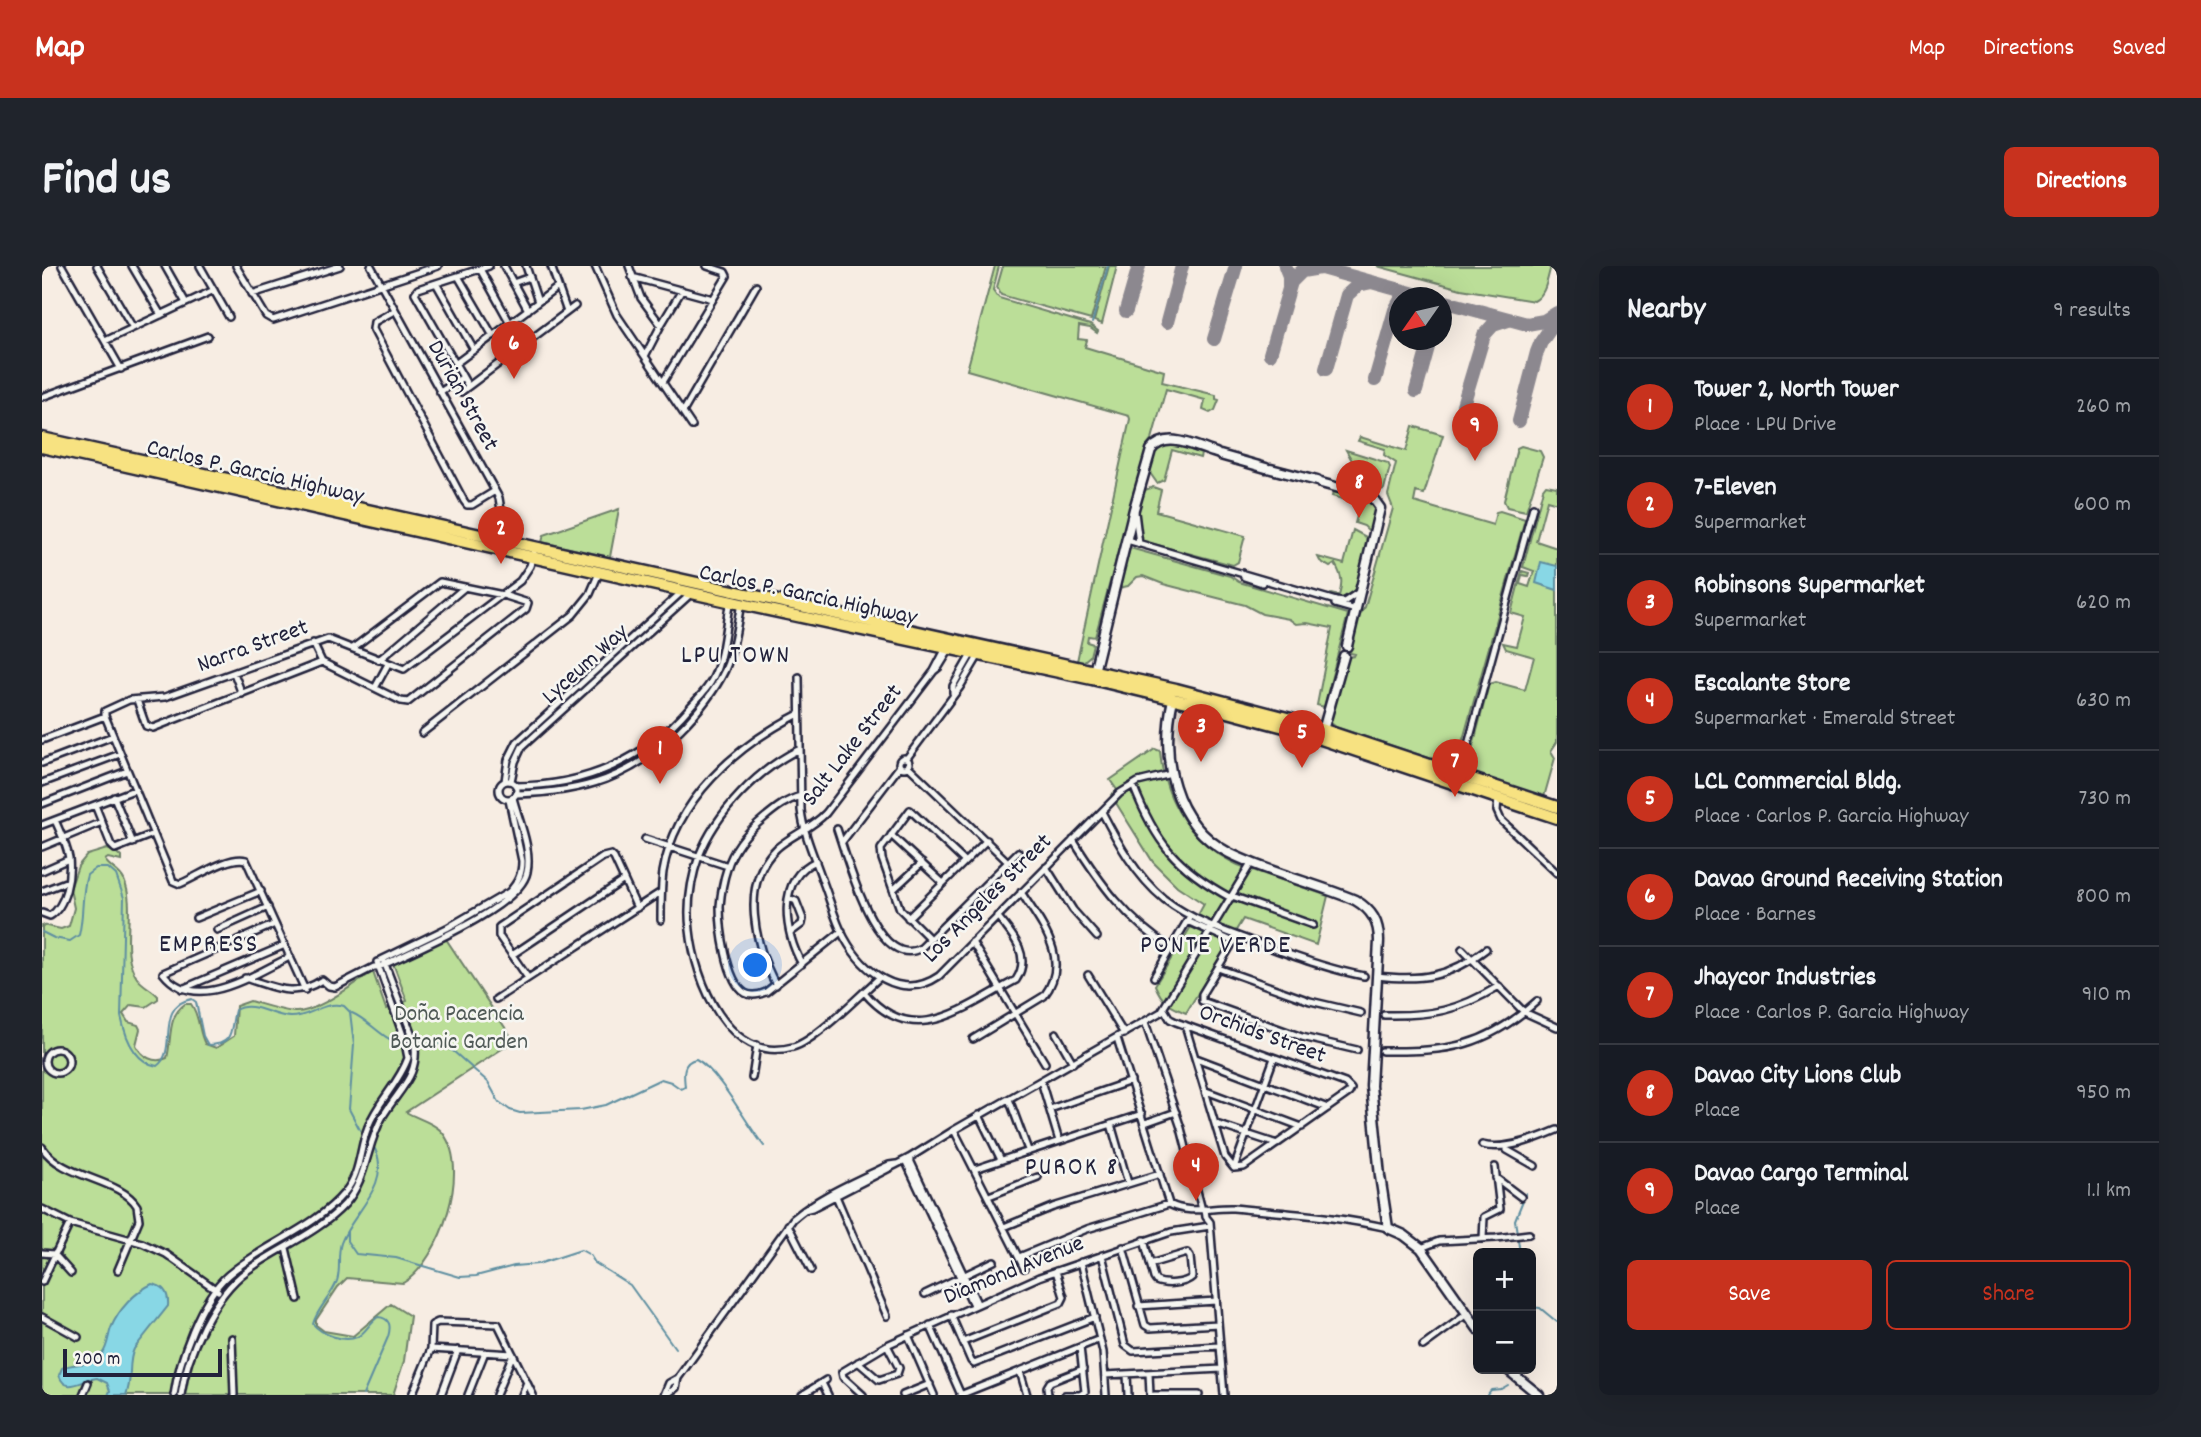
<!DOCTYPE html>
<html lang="en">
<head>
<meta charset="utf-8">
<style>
  :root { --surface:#171b24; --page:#20242c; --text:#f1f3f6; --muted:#9ea1a6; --line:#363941; --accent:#c8321e }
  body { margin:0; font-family:Dekko,sans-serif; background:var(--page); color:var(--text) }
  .controls { position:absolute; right:21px; bottom:21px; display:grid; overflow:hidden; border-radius:10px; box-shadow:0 7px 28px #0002 }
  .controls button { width:63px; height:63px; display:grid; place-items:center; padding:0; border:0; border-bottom:2px solid var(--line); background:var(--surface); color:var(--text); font:35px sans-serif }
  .compass { position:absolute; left:1347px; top:21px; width:63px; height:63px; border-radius:50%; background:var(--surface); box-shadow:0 7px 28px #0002; rotate:236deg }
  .scale { position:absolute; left:21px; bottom:18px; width:159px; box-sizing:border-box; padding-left:7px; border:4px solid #22223b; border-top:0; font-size:19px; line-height:24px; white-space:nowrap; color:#22223b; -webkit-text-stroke:5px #f6f6f2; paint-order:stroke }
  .you { position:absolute; left:714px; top:700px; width:24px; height:24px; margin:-18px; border:5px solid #fff; border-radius:50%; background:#1a73e8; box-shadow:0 0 0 10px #1a73e833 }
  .badge { display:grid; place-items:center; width:46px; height:46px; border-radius:50%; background:var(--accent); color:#fff; font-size:23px; font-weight:700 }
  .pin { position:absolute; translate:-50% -58px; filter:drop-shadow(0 2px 4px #0008) }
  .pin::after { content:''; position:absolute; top:37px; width:24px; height:21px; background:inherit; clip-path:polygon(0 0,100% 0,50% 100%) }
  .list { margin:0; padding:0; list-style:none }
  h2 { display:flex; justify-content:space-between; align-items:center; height:91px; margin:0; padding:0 28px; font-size:30px }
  h2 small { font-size:23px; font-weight:400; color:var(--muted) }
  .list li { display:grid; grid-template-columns:46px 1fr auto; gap:21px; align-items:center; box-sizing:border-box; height:98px; padding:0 28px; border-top:2px solid var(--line) }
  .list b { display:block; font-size:26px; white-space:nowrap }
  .list p { margin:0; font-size:23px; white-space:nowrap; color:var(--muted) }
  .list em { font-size:23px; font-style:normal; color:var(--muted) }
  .actions { display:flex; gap:14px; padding:21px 28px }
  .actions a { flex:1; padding:16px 0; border:2px solid var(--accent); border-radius:10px; text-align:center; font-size:24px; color:var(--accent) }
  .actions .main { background:var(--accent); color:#fff }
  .map { position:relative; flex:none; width:1515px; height:1129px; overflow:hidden; border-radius:10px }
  header { display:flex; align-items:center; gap:42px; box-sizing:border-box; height:98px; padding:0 35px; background:var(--accent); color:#fff }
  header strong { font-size:33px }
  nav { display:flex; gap:38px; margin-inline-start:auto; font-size:24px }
  .intro { display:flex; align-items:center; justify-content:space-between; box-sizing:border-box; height:168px; padding:0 42px }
  h1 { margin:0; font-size:49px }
  .button { padding:18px 32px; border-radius:10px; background:var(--accent); color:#fff; font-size:24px; font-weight:700 }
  main { display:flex; gap:42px; padding:0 42px }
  aside { flex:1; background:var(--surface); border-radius:10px; box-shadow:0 7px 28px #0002 }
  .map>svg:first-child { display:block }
  .green { fill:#bbde98; stroke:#6e806a; stroke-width:2 }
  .water { fill:#88d7e5; stroke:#5f8fa1; stroke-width:2 }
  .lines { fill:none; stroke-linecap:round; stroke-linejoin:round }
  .stream { stroke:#5f8fa1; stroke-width:2 }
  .taxiway { stroke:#8c888f; stroke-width:14 }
  .street-casing { stroke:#22223b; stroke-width:10 }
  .secondary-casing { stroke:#22223b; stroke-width:13 }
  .highway-casing { stroke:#22223b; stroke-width:15 }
  .street { stroke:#f6f6f2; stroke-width:5 }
  .secondary { stroke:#f6f6f2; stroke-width:8 }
  .highway { stroke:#f7e281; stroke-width:10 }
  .labels { text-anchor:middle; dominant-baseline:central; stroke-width:5; stroke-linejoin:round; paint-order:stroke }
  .street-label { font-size:24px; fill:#22223b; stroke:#f6f6f2 }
  .park-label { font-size:24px; fill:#505a57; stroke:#f6f6f2 }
  .neighbourhood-label { font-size:26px; letter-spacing:2px; fill:#22223b; stroke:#f6f6f2 }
</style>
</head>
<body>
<header>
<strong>Map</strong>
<nav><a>Map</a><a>Directions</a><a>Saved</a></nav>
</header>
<div class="intro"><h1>Find us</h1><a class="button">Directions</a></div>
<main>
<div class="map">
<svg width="1515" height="1129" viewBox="0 0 1515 1129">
  <rect width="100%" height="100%" fill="#f7ede3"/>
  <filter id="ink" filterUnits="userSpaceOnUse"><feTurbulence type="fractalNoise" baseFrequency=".0143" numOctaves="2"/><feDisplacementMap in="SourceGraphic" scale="14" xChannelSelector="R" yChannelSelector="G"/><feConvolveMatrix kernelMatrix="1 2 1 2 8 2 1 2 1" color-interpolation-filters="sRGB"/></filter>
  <g filter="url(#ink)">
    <path class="green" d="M953,0h4l-6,24 6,8 91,27 8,6 -1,2 -7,-5 -11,-2 -1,13 9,1 -2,7 79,24 -2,11 54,13v4l3,1 -4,10 -5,3 -7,-3 2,-10 -39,-11 -14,50 -5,7 -52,191 -7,-1 -1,6 6,2 -3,12 -7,6 -6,-1 53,-242 -1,-3 -162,-46z
      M961,0h103l-15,54 -90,-25 -4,-8z
      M1067,0h8l-15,58 -8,-3z
      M1335,0h174c-4,13 -5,29 -17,35l-73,-12z
      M1371,160l30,9 -19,59 -8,-2 -2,10 79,23 3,-13 4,-1 25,8 -68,242 -10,3 -111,-37 -5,-4 -1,-5 18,-61 6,-1 1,-2 -5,-1c3,-15 5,-32 15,-46l28,-99 -5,-13 8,-32 -12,-8 1,-6 -27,-8 2,-4 46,14z
      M1131,177l28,11 -1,4 -28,-8 -8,30 -7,3 -7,-10 4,-20 5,-7z
      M1479,180l19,5 3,6 -17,54 -19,-4 -3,-6 13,-53z
      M1304,184l42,13 2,4 -6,22 -6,2 -12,-6z
      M1504,219l11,2v16l-10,-3 -11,41 21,7v194l-6,9 4,7 -11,39 -72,-24 -4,-7 21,-82 7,-2 29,8 9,-33 -28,-8 -3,-6 14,3 8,-29 -14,-4 11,-42 7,2 -1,3 -6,-1 -2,9 9,3 5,-16 -11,-4 20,-78z
      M1111,221l8,3 -5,21 89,25 -7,26 -5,3 -91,-24 -5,-28 8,-23z
      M1292,223c12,3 40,6 42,20 1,7 -3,17 -5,24l-7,-7 -9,-3 5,-19 -28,-8z
      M577,243l-9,48 -68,-15 2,-7z
      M1311,264l13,7c3,13 -7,58 -22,62 -5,2 -11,-1 -16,-3l3,-2 8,2c4,-14 3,-20 -4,-32l-5,3 -10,-6 -2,-4 26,7z
      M1088,282l100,28 9,6 109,32 -24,93 -7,-2 15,-77 -25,-5 -11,1 -7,-5 -27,-5 -17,-9 -82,-21 -20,-8 -6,1 -9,9 -9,2z
      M1113,483l5,2c4,50 31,92 78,114l90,31 -12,49 -73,-26 -8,13 -15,-7 -6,10 15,7 -43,71c-17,-7 -24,-11 -31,-28l37,-60 14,6 5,-9 -13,-7 6,-11 -27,-18 -24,-24 -42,-67 6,-5 -7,-10z
      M65,583l10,4 4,4v4l-13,-3 -3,2c5,8 15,11 19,20 13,30 -6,69 13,98 6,8 15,11 21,18v3l-12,8 -15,-2 -8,9 5,8 10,3 2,4 -4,16c6,12 18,19 31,13 5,-19 0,-42 18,-54h6c9,12 7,27 14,40l11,4 18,-12 2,-30 14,-5c14,4 29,9 44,11 21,2 61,-29 79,-40l13,37 21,-8 -14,-38 53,-24 68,102 -108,71c10,6 26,10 34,18 34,34 0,132 -37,153l-56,-5 -9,9 -22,33v5l8,6 29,5 38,-32 19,12 -6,45 -11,34h-351v-470l19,4 8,-3 5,-18 -4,-19 8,-23 9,-11z"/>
    <path class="water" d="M1499,296l16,4v24l-21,-7z
      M110,1018c12,2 17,10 16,22l-34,43c-7,14 -1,31 -8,46h-18l2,-4 -3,-8 -10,-5c-16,2 -31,17 -38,-3l3,-7c13,-6 30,-1 40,-14 6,-7 6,-18 9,-26 7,-18 24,-36 41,-44z"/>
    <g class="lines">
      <path class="stream" d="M1050,57l16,-57
        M0,666l12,6 16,3 9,-6c5,-20 2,-40 8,-60l9,-7h12l8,7 8,23 -3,118c4,20 13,46 36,50 22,-15 -3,-61 35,-67l4,3 7,34 5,9c27,0 22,-16 27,-35 17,-10 36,6 55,7 20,1 33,-17 54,-11l6,6 4,33 -5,64 11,21
        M310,747c17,7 31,27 48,30
        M377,774l16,2 18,9 35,31 11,20 11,8 10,3 61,-3 25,-5 55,-26 10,3 10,7 4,-2c-1,-11 -4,-25 11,-28 23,12 51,66 68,87
        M305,965v10l9,13 40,4 64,19 16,-1 38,-10 24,-2 43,-14 9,5 5,8 35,22 45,63
        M1478,987l-5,-33 11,-27
        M1489,1041l9,1 17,14
        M321,1129l25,-58c3,-10 3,-19 -10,-20 -8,5 -13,17 -21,20 -13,6 -36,-3 -44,-13 4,-15 18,-27 24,-43 4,-12 0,-26 4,-38 11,-30 51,-58 34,-94
        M1445,1129l4,-5 10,-1 7,-4"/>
      <path class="taxiway" d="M1243,0l4,10v11
        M1272,0l115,32
        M1400,35l85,23 17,-3 13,-8
        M1084,45l13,-45
        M1125,56l15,-56
        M1172,73l22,-73
        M1228,88l21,-72 11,-11 18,-3
        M1284,103l21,-74 11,-10 14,-3
        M1333,114l20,-70 5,-9
        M1374,125l14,-51
        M1421,139l21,-70 9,-10 15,-5
        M1477,155l18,-69 4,-10 16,-23"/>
      <defs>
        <path id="street" d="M20,0l59,103
          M55,0l36,62
          M90,0l29,49
          M123,0l21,37
          M158,0l29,51
          M194,0l30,50 7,4 165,-54
          M329,0l128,232 2,12 -5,28
          M462,0l24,44
          M484,0l12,36
          M509,0l16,46
          M553,0l22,49 75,111
          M587,0l12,32 20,27
          M438,3l30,54
          M416,10l35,60
          M590,11l81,22
          M394,17l38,67
          M471,17l17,-6
          M210,28l88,-28
          M352,45l-20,11 -1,7 91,172 3,4h5l23,-14
          M63,75l109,-51
          M603,90l16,-31 21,-35
          M413,98l103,-77
          M621,116l64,-106 -2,-4 -18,-6
          M426,120l-53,-93 3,-4 71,-23
          M398,126l23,-15
          M419,126l114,-86
          M0,131l166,-61
          M641,146l73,-126
          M1093,246l4,32
          M1085,274l209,61 8,1 15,-10
          M1200,307l2,4 18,6
          M1293,338l21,6
          M271,377l9,19
          M337,394l86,-73
          M280,396l79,39 7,1 118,-93 2,-6 -25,-8 -63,-13 -87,66
          M892,405l12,-23
          M192,407l8,21
          M757,411l2,133c3,26 14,48 22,72 7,18 12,38 21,55 19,35 57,65 95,39l181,-183 18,-11 33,-8
          M333,422l13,-24
          M911,427v-7l19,-33
          M95,434l9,26 7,2 169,-66
          M380,467l151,-118 17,-21 9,-21
          M0,474l63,-24
          M758,483c-42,20 -84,64 -101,107 -8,23 -12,50 -9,74 5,50 38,135 103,117 21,-5 69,-54 87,-70
          M857 497a5 5 0 1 1 10 0a5 5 0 1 1-10 0Z
          M865,492l53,-71 19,-32
          M0,497l71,-27
          M866,500l100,96
          M1418,508l73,-267
          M457 524a9 9 0 1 1 18 0a9 9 0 1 1-18 0Z
          M463,515l3,-21 9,-18 167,-152
          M469,515l4,-19 7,-15 171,-155
          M0,517l78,-29
          M1091,519c22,57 43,83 98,113
          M474,520c69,0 129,-26 174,-79 8,-9 18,-18 23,-29 11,-23 12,-53 17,-78
          M475,528c68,-2 114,-16 163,-64 18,-18 34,-37 45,-60 9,-20 12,-45 16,-67
          M759,530c-15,4 -25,12 -37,22 -16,13 -31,30 -37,51 -4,12 -6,25 -7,37 0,21 6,75 25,87 7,4 14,2 21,-1l76,-61
          M72,531l19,46
          M1456,532l-1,13 4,9 56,53
          M0,538l85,-33
          M53,539l16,40 4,4 38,-15
          M1060,546c16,31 34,64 62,87 31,24 71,36 107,49 31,11 61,22 93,28
          M0,559l92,-35
          M795,563c10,29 40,144 84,119l97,-96
          M849,569l52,48
          M603,573l83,27
          M1031,574c27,43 54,81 98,108
          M800,576l58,-76
          M0,581l60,-25
          M1004,601l27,43 24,27
          M0,605l27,-12
          M851,624l29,-27
          M0,625l26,-10
          M1190,630l81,29
          M747,632l7,3 7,18 -1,5 -12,9
          M0,647l8,3c16,-10 21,-40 19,-58 -2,-13 -9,-26 -14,-38
          M154,652l65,-27
          M866,652l79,-78
          M619,654c0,-16 0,-32 2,-48 12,-73 75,-127 136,-158
          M1145,655l47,21
          M233,658l-112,49c33,42 90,1 127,-16
          M175,664l51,-23
          M1195,670l-35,58v7l100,36 55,13
          M888,673l-30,-30 -18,-50 -1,-10 29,-39 54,51
          M930,676l73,121
          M1420,683l62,63 33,15
          M470,689l112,-75
          M339,694l66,-32 62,-36c9,-10 13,-18 13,-31l-13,-61
          M760,698c-18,-31 -26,-85 14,-103
          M1176,702l92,33 51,12
          M1046,709l36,59
          M1334,710c45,5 73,2 110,-27
          M1112,711l36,-61
          M203,712c30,9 48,21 77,2l7,6 6,1 39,-20h5c33,-16 141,-59 148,-95 5,-23 -8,-51 -14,-74
          M486,712l-29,-42v-9l104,-70 8,-2 3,3 23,50
          M734,719c-21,-39 -37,-102 1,-137 15,-13 35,-20 49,-35l108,-142 5,-4 11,-18
          M140,723l103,-44
          M263,724l-59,-130c-17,-5 -49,17 -66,24l-7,-3 -68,-165v-5l24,-11 36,-3 163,-58 76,30 116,-88 10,-15 5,-18
          M822,726c49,59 99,16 152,-12 16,-24 -3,-45 -19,-64
          M454,733l165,-107
          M1122,743l6,10 6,3 169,61 6,6 -2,4 -105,74 -10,1
          M1342,749c47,1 74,-4 115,-29
          M1103,756l36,106 21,82
          M1143,759l40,132 9,11
          M1014,767l17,30
          M1075,772l52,166
          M931,773l71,-43c28,-37 -3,-72 -23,-104
          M3 795a12 12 0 1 1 24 0a12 12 0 1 1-24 0Z
          M1340,785c66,1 104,-4 155,-50
          M1154,792l132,50
          M710,812l5,-33
          M999,815l18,60
          M1164,825l96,36
          M967,833l19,51
          M1008,843l81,-28
          M937,849l22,45
          M1103,857l31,-11
          M1069,858l17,59
          M1174,858l61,20
          M912,864l70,138
          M1440,879c23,6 54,-6 75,-15
          M0,881c20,32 78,31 95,59l2,14 -21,50
          M1465,884l28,16
          M867,892l68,145
          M863,894l68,145
          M1192,902l40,-110
          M933,903l167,-55
          M1454,912l25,19
          M794,930l51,120
          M947,930l49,-19
          M0,943l28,14 72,20 24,11 52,37
          M1163,943l1,8 4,5 14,173
          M762,944l8,-2 97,-50 45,-28 207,-118 91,-150
          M746,959l23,45
          M962,961l49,-20 107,-33
          M1441,973l1,-22 16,-8 -5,-42
          M1102,974l10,38 2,3c9,4 29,3 36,-4l-2,-20 -3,-4 -37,11
          M1081,981l22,78 5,3 68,-4
          M244,982l12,51
          M1379,982l18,-7 57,-3 33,-4
          M0,987l12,1 17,19
          M1060,989l23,90 8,6 87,-5
          M977,991l68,-28 82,-25c21,11 42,3 64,4 51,5 105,8 155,20
          M1039,996l22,90 3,43
          M0,1016l28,-59
          M883,1028l69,-33
          M1096,1040l78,-5
          M909,1049l20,46 3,3 121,-47
          M0,1051l36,20
          M888,1059l31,70
          M866,1069l26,60
          M190,1072l2,57
          M921,1076l98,-39 3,-6 -8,-26
          M1381,1080l44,-32
          M389,1083l82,5 -17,41
          M816,1096l21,18 18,-6 2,-6 -12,-23
          M978,1105l7,24
          M1107,1107l1,22
          M1085,1108l1,21
          M1063,1109l117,-6
          M780,1117l6,12
          M41,1129l5,-12
          M132,1129c5,-35 27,-97 54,-120 37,-32 85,-45 117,-83 16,-19 14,-43 23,-65 9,-25 31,-43 40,-69l-4,-20 -27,-76
          M139,1129c6,-42 32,-100 67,-125 32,-23 69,-36 97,-66 23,-26 21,-60 38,-88 16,-27 38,-41 31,-76l-31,-81
          M370,1129l19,-46 1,-24 6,-3 60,2 35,71
          M399,1129l17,-45
          M426,1129l17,-43
          M480,1129l5,-13
          M622,1129l5,-12 9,-5
          M624,1129l10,-7 2,-10 115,-159c28,-24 63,-38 96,-54l7,-1
          M760,1129l24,-15
          M821,1129l-20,-18 -1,-5 45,-27 152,-68 132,-45 39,-6
          M861,1129l27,-11
          M918,1129l140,-56
          M1006,1129l-1,-8 3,-5 33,-13
          M1023,1129h15l5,-3 -5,-45
          M1112,1129h45"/>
        <path id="secondary" d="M1178,189l46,13
          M1229,203l46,12
          M1279,217l51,14 8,11 -33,138
          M1051,410l41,-167 17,-59c15,-20 45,-3 65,3
          M1131,433c-13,58 -1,124 56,154 40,20 85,30 126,47 17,10 24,22 24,41l-8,145 9,90 8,52 16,7 17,13 57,81
          M1280,468l22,-78
          M1465,1103l32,26"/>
        <path id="highway" d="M0,172l1134,251 115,30 266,88
          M0,181l699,157 351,75 132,32 64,17 269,90"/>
      </defs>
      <use href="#street" class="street-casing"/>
      <use href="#secondary" class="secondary-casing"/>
      <use href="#highway" class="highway-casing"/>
      <use href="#street" class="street"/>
      <use href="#secondary" class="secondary"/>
      <use href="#highway" class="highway"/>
    </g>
  </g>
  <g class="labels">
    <g class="street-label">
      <text transform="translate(420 130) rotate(61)">Durian Street</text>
      <text transform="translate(213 207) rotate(13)">Carlos P. Garcia Highway</text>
      <text transform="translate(766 330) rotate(12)">Carlos P. Garcia Highway</text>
      <text transform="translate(211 381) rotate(-20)">Narra Street</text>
      <text transform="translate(544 399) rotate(-42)">Lyceum Way</text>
      <text transform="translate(811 480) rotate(-52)">Salt Lake Street</text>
      <text transform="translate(946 633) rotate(-45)">Los Angeles Street</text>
      <text transform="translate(1220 769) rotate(20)">Orchids Street</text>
      <text transform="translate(972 1005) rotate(-22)">Diamond Avenue</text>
    </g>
    <g class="park-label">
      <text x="417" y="749">Doña Pacencia<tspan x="417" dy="28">Botanic Garden</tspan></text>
    </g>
    <g class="neighbourhood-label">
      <text x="694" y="390">LPU TOWN</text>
      <text x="167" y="679">EMPRESS</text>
      <text x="1174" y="680">PONTE VERDE</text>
      <text x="1030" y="902">PUROK 8</text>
    </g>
  </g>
</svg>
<div class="controls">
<button>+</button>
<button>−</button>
</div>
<svg class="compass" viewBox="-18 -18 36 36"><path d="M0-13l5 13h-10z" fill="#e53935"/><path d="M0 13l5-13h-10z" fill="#9ea1a6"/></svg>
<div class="scale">200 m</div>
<div class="you"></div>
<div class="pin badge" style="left:618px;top:518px">1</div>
<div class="pin badge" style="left:459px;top:298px">2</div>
<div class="pin badge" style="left:1159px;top:496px">3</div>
<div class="pin badge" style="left:1154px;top:935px">4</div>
<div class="pin badge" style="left:1260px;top:502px">5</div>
<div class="pin badge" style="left:472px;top:113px">6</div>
<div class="pin badge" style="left:1413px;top:531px">7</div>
<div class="pin badge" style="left:1317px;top:252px">8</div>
<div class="pin badge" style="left:1433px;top:195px">9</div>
</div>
<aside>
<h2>Nearby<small>9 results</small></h2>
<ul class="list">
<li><span class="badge">1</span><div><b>Tower 2, North Tower</b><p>Place · LPU Drive</p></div><em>260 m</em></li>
<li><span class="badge">2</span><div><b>7-Eleven</b><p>Supermarket</p></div><em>600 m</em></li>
<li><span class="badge">3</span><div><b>Robinsons Supermarket</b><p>Supermarket</p></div><em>620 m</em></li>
<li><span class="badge">4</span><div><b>Escalante Store</b><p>Supermarket · Emerald Street</p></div><em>630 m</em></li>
<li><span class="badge">5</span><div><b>LCL Commercial Bldg.</b><p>Place · Carlos P. Garcia Highway</p></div><em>730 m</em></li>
<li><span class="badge">6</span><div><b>Davao Ground Receiving Station</b><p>Place · Barnes</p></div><em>800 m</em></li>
<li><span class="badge">7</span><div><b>Jhaycor Industries</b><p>Place · Carlos P. Garcia Highway</p></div><em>910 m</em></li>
<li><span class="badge">8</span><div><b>Davao City Lions Club</b><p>Place</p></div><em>950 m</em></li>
<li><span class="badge">9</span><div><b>Davao Cargo Terminal</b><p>Place</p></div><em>1.1 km</em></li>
</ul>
<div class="actions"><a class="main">Save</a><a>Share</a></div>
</aside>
</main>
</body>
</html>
